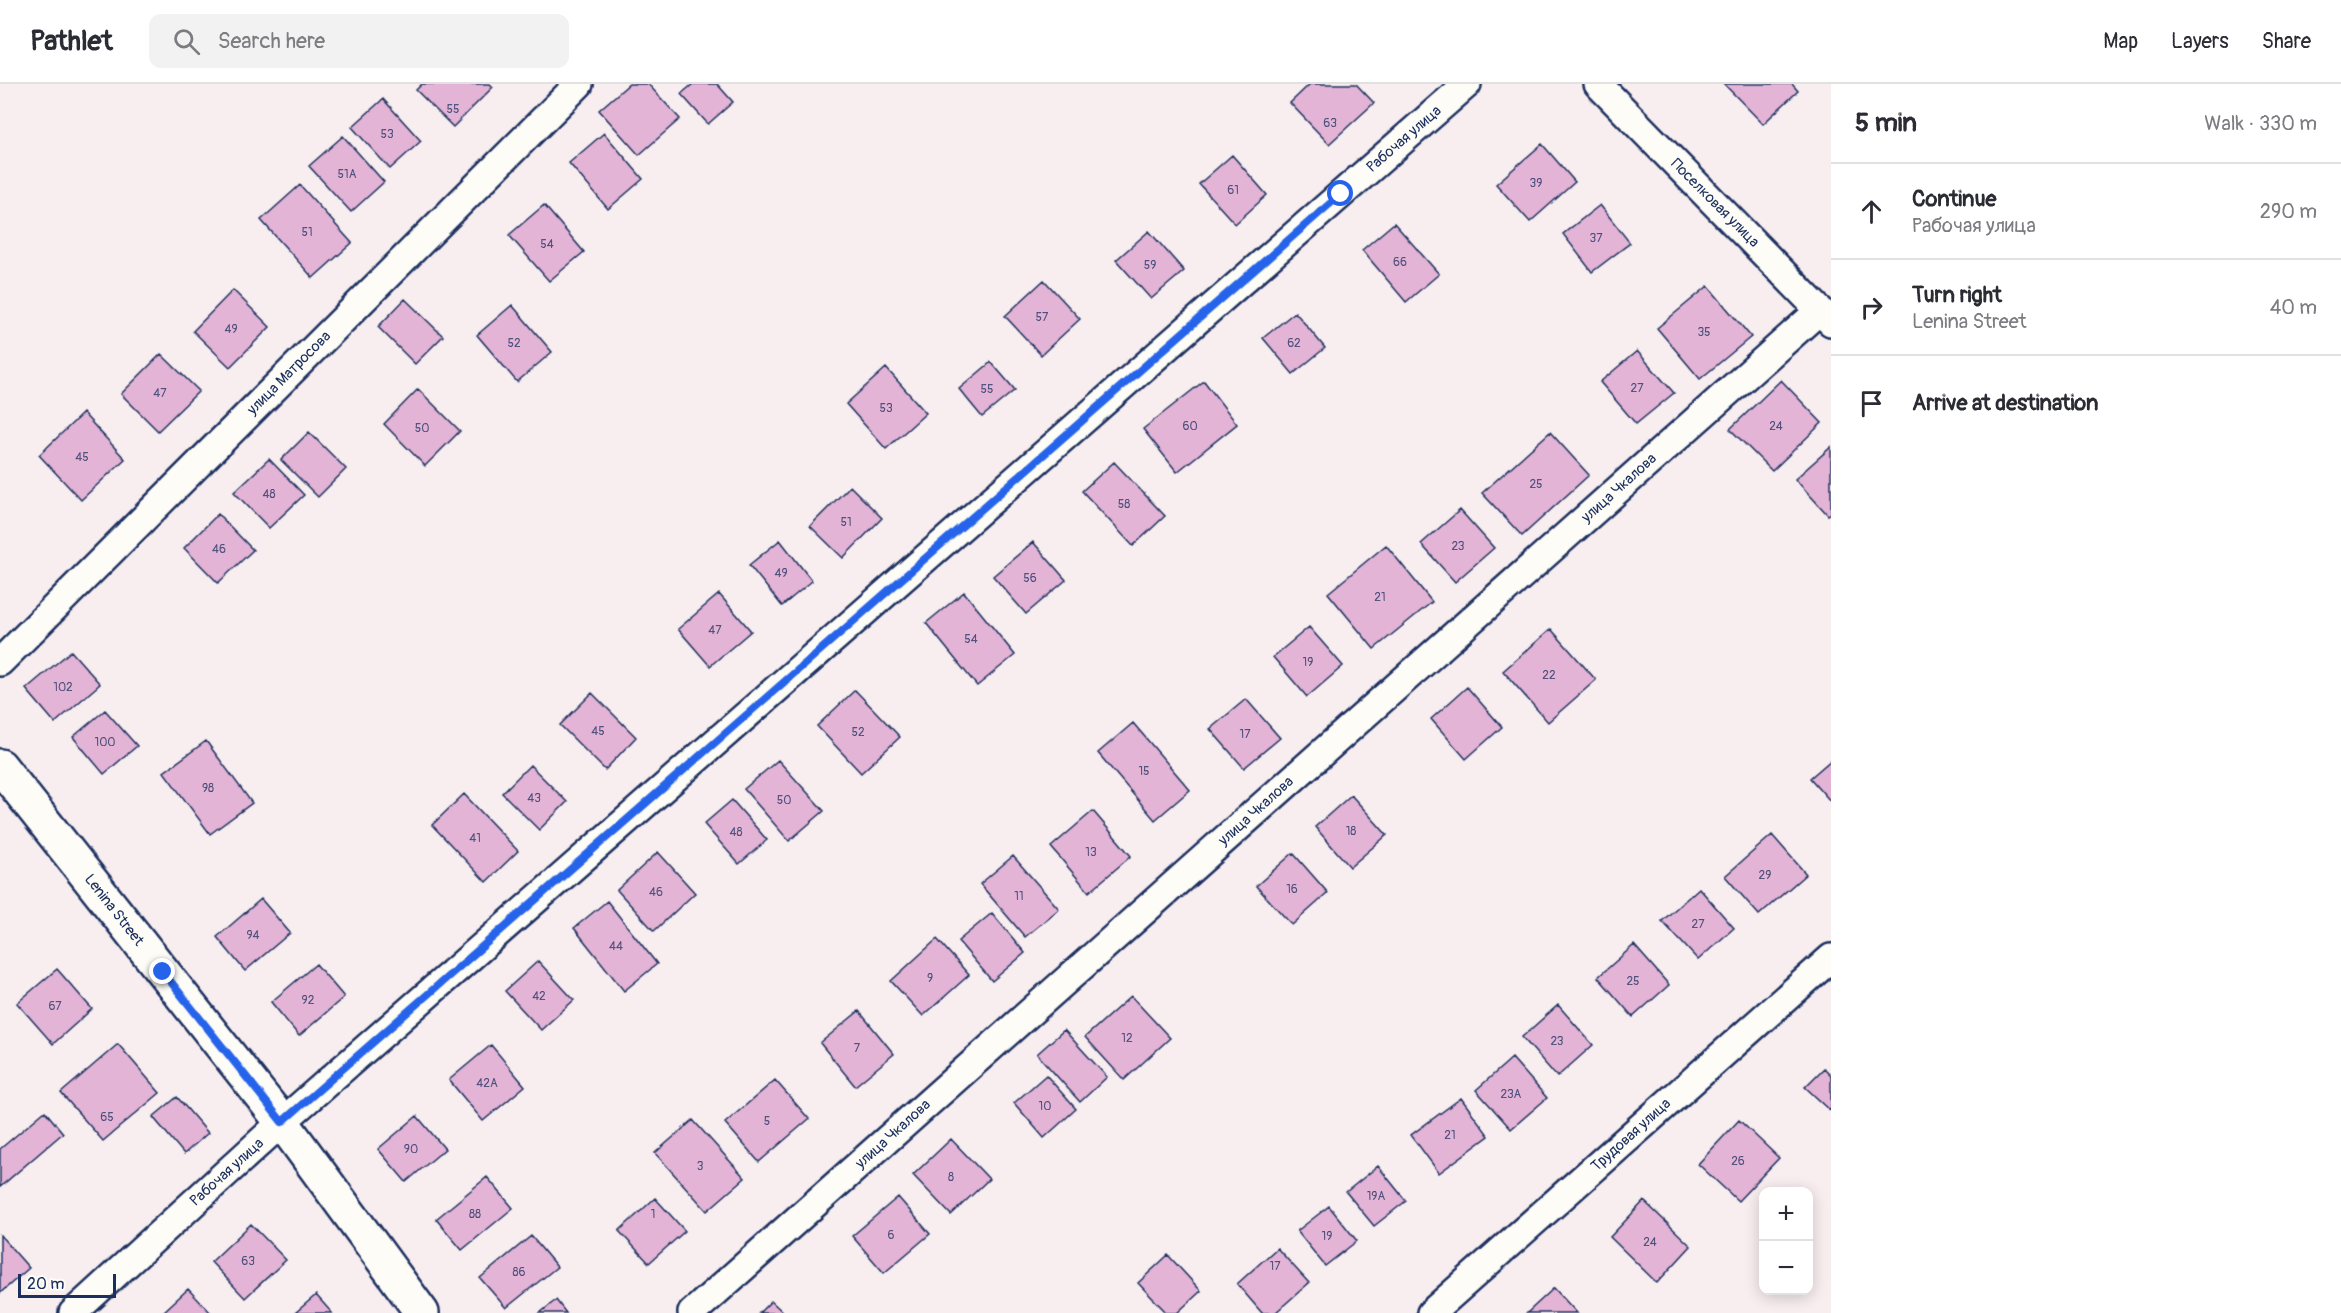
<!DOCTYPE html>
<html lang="en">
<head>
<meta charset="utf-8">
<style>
  :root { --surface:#fff; --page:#f2f2f3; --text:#2b2b33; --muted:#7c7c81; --line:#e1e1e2 }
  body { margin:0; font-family:Pangolin,sans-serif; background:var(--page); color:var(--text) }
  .controls { position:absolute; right:18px; bottom:18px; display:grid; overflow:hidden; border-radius:12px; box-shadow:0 3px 15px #0003 }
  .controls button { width:54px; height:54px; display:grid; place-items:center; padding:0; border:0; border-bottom:2px solid var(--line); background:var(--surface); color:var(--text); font:30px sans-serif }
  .scale { position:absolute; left:18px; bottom:15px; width:98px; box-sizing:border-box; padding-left:6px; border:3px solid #1b2f5e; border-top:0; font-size:16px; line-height:21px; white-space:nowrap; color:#1b2f5e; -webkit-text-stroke:4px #fdfcf7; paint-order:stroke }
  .stop { position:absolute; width:18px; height:18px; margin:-14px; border:4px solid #2563eb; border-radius:50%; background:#fff }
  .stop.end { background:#2563eb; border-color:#fff; box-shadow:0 2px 6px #0008 }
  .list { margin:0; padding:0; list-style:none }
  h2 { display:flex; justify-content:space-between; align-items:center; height:78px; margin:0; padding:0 24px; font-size:26px }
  h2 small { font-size:20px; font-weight:400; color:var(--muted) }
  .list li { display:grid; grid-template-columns:39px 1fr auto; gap:18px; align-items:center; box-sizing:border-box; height:96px; padding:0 24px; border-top:2px solid var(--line) }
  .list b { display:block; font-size:22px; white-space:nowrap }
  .list p { margin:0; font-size:20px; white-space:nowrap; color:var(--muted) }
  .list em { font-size:20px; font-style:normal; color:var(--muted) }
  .icon { flex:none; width:33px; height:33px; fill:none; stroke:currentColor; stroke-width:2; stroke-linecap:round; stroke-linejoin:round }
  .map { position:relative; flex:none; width:1831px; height:1229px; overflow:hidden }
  header { display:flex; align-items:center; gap:36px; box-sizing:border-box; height:84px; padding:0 30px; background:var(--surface); border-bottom:2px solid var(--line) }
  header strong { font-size:28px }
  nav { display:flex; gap:33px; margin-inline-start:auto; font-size:21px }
  .search { width:420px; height:54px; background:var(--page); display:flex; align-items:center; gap:15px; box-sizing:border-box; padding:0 21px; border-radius:12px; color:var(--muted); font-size:22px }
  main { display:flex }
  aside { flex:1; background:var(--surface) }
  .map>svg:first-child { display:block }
  .building { fill:#e3b4d5; stroke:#1b2f5e; stroke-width:1.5 }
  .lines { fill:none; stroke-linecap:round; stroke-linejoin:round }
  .minor-casing { stroke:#1b2f5e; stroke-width:32 }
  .tertiary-casing { stroke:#1b2f5e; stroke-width:38 }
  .minor { stroke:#fdfcf7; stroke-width:27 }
  .tertiary { stroke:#fdfcf7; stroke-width:33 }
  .route { stroke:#2563eb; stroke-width:8 }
  .labels { text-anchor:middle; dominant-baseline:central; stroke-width:4.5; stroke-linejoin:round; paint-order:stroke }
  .number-label { font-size:12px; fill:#4d507c }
  .street-label { font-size:15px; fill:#1b2f5e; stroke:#fdfcf7 }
</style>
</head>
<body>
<header>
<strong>Pathlet</strong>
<div class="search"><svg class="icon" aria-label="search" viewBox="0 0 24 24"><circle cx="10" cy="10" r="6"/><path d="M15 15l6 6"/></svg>Search here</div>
<nav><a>Map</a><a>Layers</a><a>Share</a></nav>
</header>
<main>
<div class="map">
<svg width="1831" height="1229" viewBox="0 0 1831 1229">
  <rect width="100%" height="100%" fill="#f8eef0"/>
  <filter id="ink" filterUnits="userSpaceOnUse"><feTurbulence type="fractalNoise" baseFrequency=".0167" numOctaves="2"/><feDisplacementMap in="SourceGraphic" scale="12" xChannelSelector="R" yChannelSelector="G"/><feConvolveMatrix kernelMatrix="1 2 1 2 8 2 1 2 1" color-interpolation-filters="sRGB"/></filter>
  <g filter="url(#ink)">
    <path class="building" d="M422,0h68l3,3 -40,40 -37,-37z
      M629,0h19l32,35 -41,36 -40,-45z
      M693,0h24l16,18 -25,22 -27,-30z
      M1310,0h46l18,19 -45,41 -39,-41z
      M1724,0h68l6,7 -35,33z
      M383,15l38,42 -31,28 -38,-42z
      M604,49l39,46 -35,30 -39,-46z
      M343,52l41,46 -33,30 -42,-46z
      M1542,60l33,38 -45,40 -34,-38z
      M1232,71l35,40 -32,29 -36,-40z
      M300,101l52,58 -39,35 -52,-58z
      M544,121l40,47 -35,29 -40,-46z
      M1600,121l30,38 -38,29 -29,-38z
      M1394,139l45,51 -33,28 -44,-52z
      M1149,147l35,40 -33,28 -35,-39z
      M1044,196l36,39 -39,36 -36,-39z
      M1708,202l43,51 -51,42 -43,-51z
      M233,206l37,37 -40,40 -37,-36z
      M405,215l38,37 -28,28 -37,-37z
      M512,221l40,47 -35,30 -40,-47z
      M1295,228l30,36 -32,26 -30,-36z
      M1637,267l37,42 -38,31 -36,-42z
      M161,270l38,37 -41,40 -37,-37z
      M991,278l24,28 -33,27 -23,-28z
      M886,284l40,45 -40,36 -40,-45z
      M1781,296l41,43 -50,48 -42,-42z
      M1204,297l33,43 -60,48 -34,-43z
      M418,305l42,42 -35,35 -41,-42z
      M83,329l42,46 -44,41 -42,-45z
      M309,348l37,37 -28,28 -37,-37z
      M1550,348l39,43 -67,61 -40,-43z
      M1831,363v66l-3,2 -33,-36z
      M269,375l35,36 -35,33 -35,-36z
      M1114,378l51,54 -32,30 -51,-55z
      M850,402l32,32 -39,40 -33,-32z
      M1460,426l34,38 -39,34 -34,-38z
      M218,430l35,36 -35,33 -34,-35z
      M780,456l32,41 -30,25 -33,-41z
      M1033,458l33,38 -40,34 -33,-38z
      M1386,461l46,57 -58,47 -46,-56z
      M964,508l51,63 -38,31 -51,-63z
      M719,510l32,37 -41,35 -32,-37z
      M1309,543l34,39 -36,31 -34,-40z
      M1551,545l45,51 -48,42 -45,-51z
      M71,567l29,33 -45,39 -29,-34z
      M1467,603l35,40 -36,32 -35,-40z
      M855,606l45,47 -39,36 -44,-47z
      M592,609l44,44 -31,33 -45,-45z
      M1246,615l34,39 -36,30 -34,-39z
      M105,626l32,36 -33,28 -31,-37z
      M1133,639l57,67 -35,30 -57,-67z
      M206,657l46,62 -42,31 -46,-62z
      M778,676l46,51 -35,30 -45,-52z
      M1831,676v42l-21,-24z
      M530,681l37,37 -28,28 -37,-37z
      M464,710l54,57 -32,31 -54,-57z
      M1351,711l36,40 -37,32 -35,-40z
      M732,716l35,40 -28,24 -35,-40z
      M1093,727l38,45 -42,36 -38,-45z
      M1772,751l34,39 -47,41 -34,-39z
      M658,768l37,41 -41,38 -37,-41z
      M1293,769l35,40 -36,32 -36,-39z
      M1013,772l46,53 -34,28 -45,-53z
      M1699,804l35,40 -36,32 -36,-39z
      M261,815l29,34 -45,38 -28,-34z
      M607,817l50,63 -33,27 -50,-63z
      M992,829l33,40 -33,28 -34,-40z
      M937,855l32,36 -46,41 -32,-35z
      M1634,861l35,40 -36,32 -35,-40z
      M538,877l36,39 -33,30 -36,-39z
      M316,880l28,33 -45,39 -28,-34z
      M57,885l35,40 -39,35 -36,-41z
      M1131,912l39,42 -46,42 -39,-43z
      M1558,921l35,40 -36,32 -35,-40z
      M859,927l35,43 -39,32 -35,-43z
      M1064,946l43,47 -27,25 -43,-48z
      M118,960l42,49 -57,48 -42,-48z
      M491,961l34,41 -42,35 -34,-41z
      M1512,974l35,40 -36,31 -35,-39z
      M1824,984l7,7v36l-26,-24z
      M1046,991l30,34 -32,29 -30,-35z
      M775,996l34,39 -50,43 -34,-39z
      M177,1013l31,36 -24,21 -31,-37z
      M1461,1014l28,38 -50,37 -28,-38z
      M45,1027l18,22 -63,54v-38z
      M417,1032l28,33 -39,33 -28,-33z
      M693,1036l52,58 -38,33 -52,-58z
      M1739,1036l40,38 -41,43 -40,-37z
      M951,1055l38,40 -38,36 -38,-40z
      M1378,1082l28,35 -32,25 -28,-34z
      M487,1093l26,31 -51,42 -26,-31z
      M898,1113l32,37 -46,39 -32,-37z
      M655,1114l30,33 -36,32 -30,-32z
      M1644,1117l47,45 -34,37 -47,-46z
      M1329,1122l28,35 -32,25 -28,-35z
      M251,1140l35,36 -41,38 -34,-36z
      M0,1151l29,33 -29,25z
      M531,1152l26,31 -51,41 -26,-30z
      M1277,1164l32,35 -34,30h-13l-25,-29z
      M1168,1171l33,36 -24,22h-10l-29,-30z
      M1554,1204l23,25h-50z
      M188,1205l23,24h-49z
      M316,1211l16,18h-37z
      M556,1216l10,13h-26z
      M771,1217l13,12h-25z"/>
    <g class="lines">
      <defs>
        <path id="minor" d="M1598,0l233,238
          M0,578l579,-578
          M73,1229l209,-191 1185,-1038
          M692,1229l1128,-1003
          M1431,1229l400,-355"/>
        <path id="tertiary" d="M0,682l282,356 140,191"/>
      </defs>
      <use href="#minor" class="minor-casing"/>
      <use href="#tertiary" class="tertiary-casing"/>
      <use href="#minor" class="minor"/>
      <use href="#tertiary" class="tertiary"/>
    </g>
  </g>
  <g class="lines" filter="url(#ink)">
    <path class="route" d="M163,888l119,150 1059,-928"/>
  </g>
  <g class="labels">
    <g class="number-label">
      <text x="453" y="25">55</text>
      <text x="1330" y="39">63</text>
      <text x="387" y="50">53</text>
      <text x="347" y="90">51А</text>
      <text x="1536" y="99">39</text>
      <text x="1233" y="106">61</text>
      <text x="307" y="148">51</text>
      <text x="1596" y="154">37</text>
      <text x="547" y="160">54</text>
      <text x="1400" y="178">66</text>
      <text x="1150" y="181">59</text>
      <text x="1042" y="233">57</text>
      <text x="231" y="245">49</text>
      <text x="1704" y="248">35</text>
      <text x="514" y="259">52</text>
      <text x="1294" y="259">62</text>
      <text x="1637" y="304">27</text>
      <text x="987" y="305">55</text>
      <text x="160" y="309">47</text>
      <text x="886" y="324">53</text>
      <text x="1190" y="342">60</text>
      <text x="1776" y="342">24</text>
      <text x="422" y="344">50</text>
      <text x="82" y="373">45</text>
      <text x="1536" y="400">25</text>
      <text x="269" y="410">48</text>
      <text x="1124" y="420">58</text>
      <text x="846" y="438">51</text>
      <text x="1458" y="462">23</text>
      <text x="219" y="465">46</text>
      <text x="781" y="489">49</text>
      <text x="1030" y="494">56</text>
      <text x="1380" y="513">21</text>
      <text x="715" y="546">47</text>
      <text x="971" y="555">54</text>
      <text x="1308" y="578">19</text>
      <text x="1549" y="591">22</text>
      <text x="63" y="603">102</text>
      <text x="598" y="647">45</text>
      <text x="858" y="648">52</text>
      <text x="1245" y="650">17</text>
      <text x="105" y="658">100</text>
      <text x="1144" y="687">15</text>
      <text x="208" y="704">98</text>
      <text x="534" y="714">43</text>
      <text x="784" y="716">50</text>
      <text x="1351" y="747">18</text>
      <text x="736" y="748">48</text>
      <text x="475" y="754">41</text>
      <text x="1091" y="768">13</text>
      <text x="1765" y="791">29</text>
      <text x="1292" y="805">16</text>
      <text x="656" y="808">46</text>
      <text x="1019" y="812">11</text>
      <text x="1698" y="840">27</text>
      <text x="253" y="851">94</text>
      <text x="616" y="862">44</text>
      <text x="930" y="894">9</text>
      <text x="1633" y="897">25</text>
      <text x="539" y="912">42</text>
      <text x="308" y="916">92</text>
      <text x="55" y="922">67</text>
      <text x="1127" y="954">12</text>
      <text x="1557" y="957">23</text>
      <text x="857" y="964">7</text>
      <text x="487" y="999">42А</text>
      <text x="1511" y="1010">23А</text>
      <text x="1045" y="1022">10</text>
      <text x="107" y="1033">65</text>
      <text x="767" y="1037">5</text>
      <text x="1450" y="1051">21</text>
      <text x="411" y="1065">90</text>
      <text x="1738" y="1077">26</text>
      <text x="700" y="1082">3</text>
      <text x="951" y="1093">8</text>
      <text x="1376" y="1112">19А</text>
      <text x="475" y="1130">88</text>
      <text x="653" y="1130">1</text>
      <text x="891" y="1151">6</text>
      <text x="1327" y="1152">19</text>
      <text x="1650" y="1158">24</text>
      <text x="248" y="1177">63</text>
      <text x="1275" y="1182">17</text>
      <text x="519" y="1188">86</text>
    </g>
    <g class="street-label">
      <text transform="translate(1404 55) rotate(-41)">Рабочая улица</text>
      <text transform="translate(1715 119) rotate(45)">Поселковая улица</text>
      <text transform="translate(289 289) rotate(-45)">улица Матросова</text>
      <text transform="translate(1619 404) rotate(-42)">улица Чкалова</text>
      <text transform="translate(1256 727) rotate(-42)">улица Чкалова</text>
      <text transform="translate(114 826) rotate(52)">Lenina Street</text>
      <text transform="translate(893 1050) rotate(-42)">улица Чкалова</text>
      <text transform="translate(1631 1051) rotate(-42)">Трудовая улица</text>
      <text transform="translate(227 1088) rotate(-42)">Рабочая улица</text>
    </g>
  </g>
</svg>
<div class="controls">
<button>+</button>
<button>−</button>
</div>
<div class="scale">20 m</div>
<div class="stop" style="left:1341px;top:110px"></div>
<div class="stop end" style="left:163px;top:888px"></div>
</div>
<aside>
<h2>5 min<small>Walk · 330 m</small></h2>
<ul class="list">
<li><svg class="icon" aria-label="ahead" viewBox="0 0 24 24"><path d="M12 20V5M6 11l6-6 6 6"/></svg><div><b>Continue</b><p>Рабочая улица</p></div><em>290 m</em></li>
<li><svg class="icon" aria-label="right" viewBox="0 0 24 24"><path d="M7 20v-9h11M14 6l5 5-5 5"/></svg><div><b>Turn right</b><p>Lenina Street</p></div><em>40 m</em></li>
<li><svg class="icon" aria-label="arrive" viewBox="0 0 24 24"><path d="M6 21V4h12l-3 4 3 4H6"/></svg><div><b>Arrive at destination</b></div></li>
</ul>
</aside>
</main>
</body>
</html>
